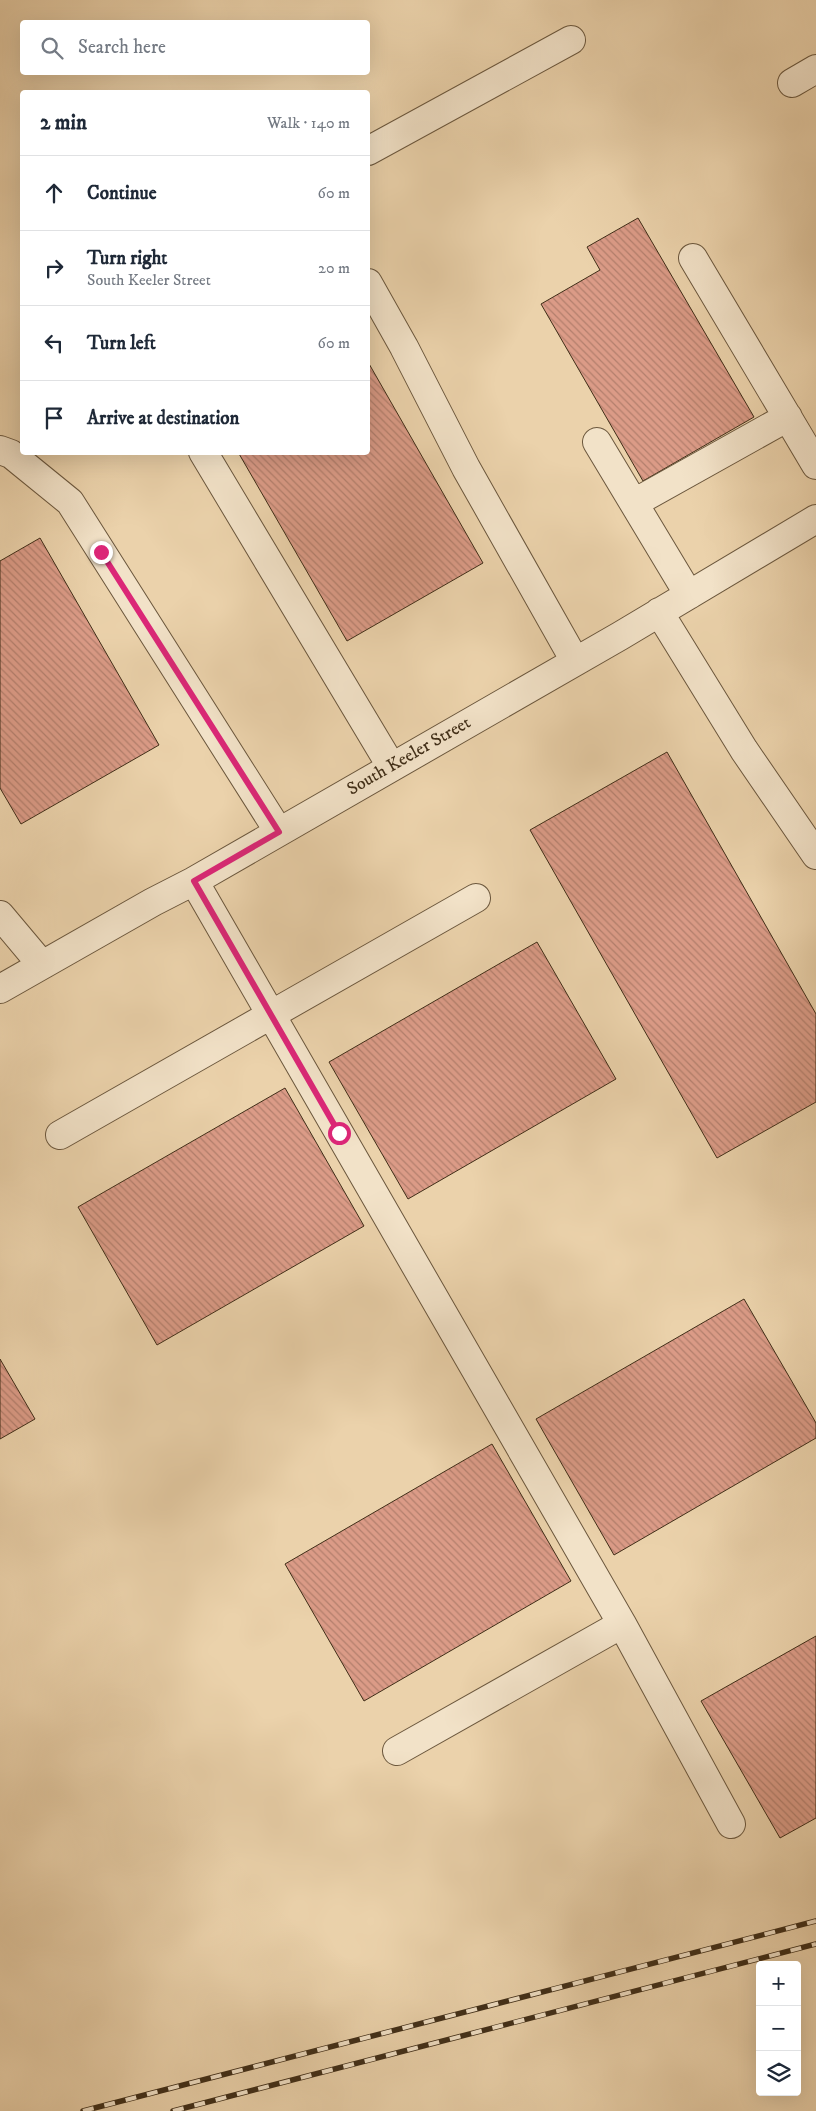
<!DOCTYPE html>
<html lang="en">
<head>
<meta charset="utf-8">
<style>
  :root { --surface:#fff; --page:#f6f6f7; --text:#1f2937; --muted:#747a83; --line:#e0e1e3 }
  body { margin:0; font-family:"IM FELL DW Pica",serif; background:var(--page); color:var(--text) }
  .controls { position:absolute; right:15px; bottom:15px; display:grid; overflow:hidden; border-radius:5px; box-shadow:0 5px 20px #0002 }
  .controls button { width:45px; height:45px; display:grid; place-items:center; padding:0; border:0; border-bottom:1px solid var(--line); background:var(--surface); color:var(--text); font:25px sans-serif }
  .stop { position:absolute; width:15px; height:15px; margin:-11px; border:4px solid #db2777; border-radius:50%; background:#fff }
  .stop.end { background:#db2777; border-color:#fff; box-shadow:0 1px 5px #0008 }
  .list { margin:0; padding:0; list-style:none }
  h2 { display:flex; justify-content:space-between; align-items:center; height:65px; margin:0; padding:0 20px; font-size:21px }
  h2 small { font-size:16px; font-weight:400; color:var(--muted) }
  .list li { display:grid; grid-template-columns:32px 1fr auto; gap:15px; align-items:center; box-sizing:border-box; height:75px; padding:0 20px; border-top:1px solid var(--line) }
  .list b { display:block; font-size:19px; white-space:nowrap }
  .list p { margin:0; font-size:16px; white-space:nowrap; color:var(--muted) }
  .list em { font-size:16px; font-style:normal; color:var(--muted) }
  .icon { flex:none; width:28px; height:28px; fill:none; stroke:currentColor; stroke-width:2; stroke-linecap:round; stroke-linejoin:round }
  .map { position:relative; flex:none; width:816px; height:2111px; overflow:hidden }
  .search { position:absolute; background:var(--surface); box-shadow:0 5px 20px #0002; left:20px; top:20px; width:350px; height:55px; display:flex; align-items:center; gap:12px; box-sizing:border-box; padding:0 18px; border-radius:5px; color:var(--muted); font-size:19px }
  .panel { position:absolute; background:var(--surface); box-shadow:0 5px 20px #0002; left:20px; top:90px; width:350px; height:365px; border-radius:5px }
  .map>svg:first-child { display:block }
  .building { fill:url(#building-back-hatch); stroke:#402e18 }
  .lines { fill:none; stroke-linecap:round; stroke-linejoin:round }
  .minor-casing { stroke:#6b573d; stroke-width:30 }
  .minor { stroke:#f2e2c8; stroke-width:28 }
  .rail-casing { stroke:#402e18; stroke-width:5.5 }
  .rail { stroke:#f2e2c8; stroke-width:4; stroke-dasharray:11; stroke-linecap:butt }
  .route { stroke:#db2777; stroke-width:6 }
  .labels { text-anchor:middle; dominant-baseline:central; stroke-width:4; stroke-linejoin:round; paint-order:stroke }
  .street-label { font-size:18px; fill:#402e18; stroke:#f2e2c8 }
</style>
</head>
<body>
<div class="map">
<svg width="816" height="2111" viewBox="0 0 816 2111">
  <defs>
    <pattern id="building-back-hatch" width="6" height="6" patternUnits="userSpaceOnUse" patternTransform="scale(1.25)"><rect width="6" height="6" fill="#db9b87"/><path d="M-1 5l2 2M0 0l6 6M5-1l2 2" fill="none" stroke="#b37f6d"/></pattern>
  </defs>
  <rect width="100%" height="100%" fill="#ebd2ab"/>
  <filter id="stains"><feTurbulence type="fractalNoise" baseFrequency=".004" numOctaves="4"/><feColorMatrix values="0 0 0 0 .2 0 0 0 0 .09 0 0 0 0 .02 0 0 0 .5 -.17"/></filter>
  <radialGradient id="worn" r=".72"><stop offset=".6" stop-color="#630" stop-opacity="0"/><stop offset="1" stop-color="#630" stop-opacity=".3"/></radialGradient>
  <path class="building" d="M638,218l116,199 -111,64 -102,-177 59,-34 -13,-23z
    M368,362l115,201 -136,78 -109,-189h130z
    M40,538l119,207 -138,79 -21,-36v-227z
    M667,752l149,262v88l-99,56 -187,-328z
    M537,942l79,137 -208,120 -79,-137z
    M285,1088l79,138 -207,119 -79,-138z
    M744,1299l72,124v15l-202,117 -78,-136z
    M0,1359l35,60 -35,20z
    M492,1444l79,137 -207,120 -79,-137z
    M816,1636v182l-36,20 -79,-137z"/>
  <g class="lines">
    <defs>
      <path id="minor" d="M792,83l24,-14
        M368,151l203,-111
        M693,258l123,207
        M368,283l36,64 62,121 109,193
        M597,442l92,153
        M0,450l11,4 59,48 209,330
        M203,452l188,314
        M634,503l154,-86
        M659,612l85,138 72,105
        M194,881l428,743 109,200
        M0,915l42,50
        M0,989l153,-87 41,-21 426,-245 196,-117
        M60,1135l416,-237
        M397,1751l225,-127"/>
    </defs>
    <use href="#minor" class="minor-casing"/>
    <use href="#minor" class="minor"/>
    <defs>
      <path id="rail" d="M83,2111l733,-190
        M173,2111l643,-167"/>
    </defs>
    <use href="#rail" class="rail-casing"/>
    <use href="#rail" class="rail"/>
  </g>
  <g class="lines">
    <path class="route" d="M101,552l178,280 -85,49 145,252"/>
  </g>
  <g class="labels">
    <g class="street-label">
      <text transform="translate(409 756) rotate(-30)">South Keeler Street</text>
    </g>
  </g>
  <rect width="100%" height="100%" filter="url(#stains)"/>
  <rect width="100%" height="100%" fill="url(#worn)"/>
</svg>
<div class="controls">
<button>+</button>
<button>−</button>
<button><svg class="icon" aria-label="layers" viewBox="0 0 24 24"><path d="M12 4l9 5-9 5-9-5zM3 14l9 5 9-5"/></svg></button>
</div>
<div class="stop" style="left:339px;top:1133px"></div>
<div class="stop end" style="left:101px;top:552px"></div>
<div class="search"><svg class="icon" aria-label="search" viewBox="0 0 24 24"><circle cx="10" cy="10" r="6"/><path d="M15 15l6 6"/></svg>Search here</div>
<section class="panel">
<h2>2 min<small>Walk · 140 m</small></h2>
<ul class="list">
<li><svg class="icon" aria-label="ahead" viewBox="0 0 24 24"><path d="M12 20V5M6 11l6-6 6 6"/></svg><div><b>Continue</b></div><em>60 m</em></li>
<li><svg class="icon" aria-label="right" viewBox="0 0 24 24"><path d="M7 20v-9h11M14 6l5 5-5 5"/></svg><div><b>Turn right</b><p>South Keeler Street</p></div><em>20 m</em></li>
<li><svg class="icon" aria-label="left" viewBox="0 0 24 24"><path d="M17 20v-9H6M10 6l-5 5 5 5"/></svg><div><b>Turn left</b></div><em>60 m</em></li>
<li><svg class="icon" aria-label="arrive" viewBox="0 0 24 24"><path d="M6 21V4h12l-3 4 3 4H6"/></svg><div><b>Arrive at destination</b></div></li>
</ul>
</section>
</div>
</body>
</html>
